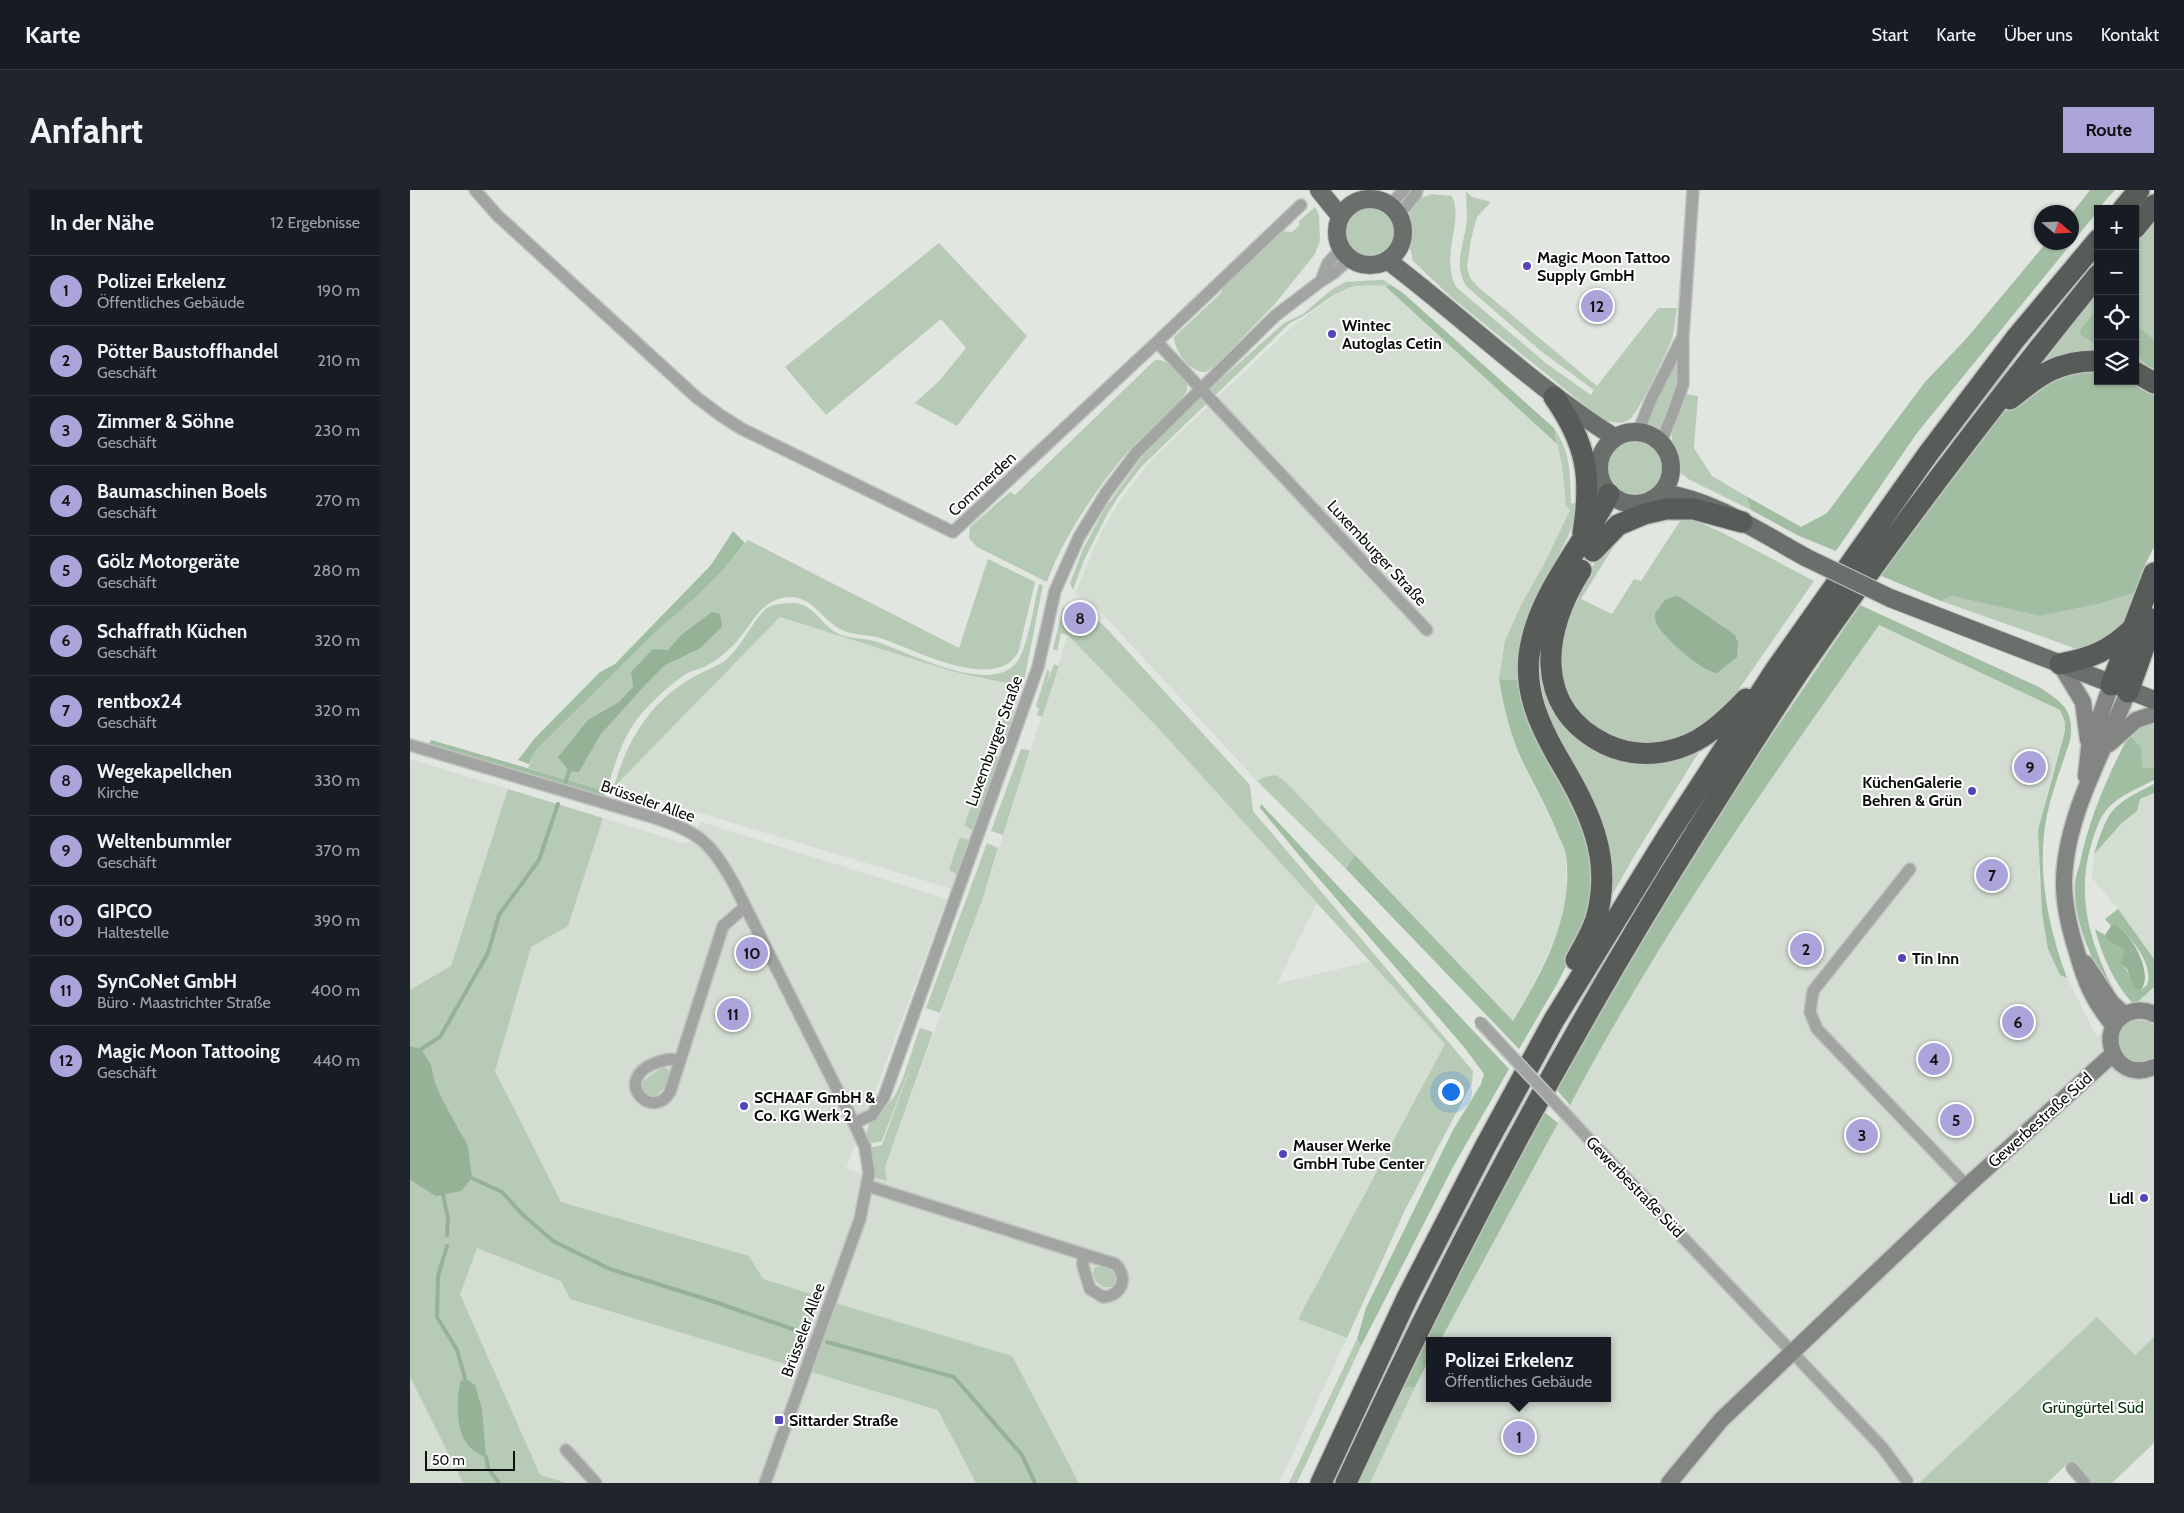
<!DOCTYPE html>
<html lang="de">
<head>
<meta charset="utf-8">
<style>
  :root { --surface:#171b24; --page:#20242c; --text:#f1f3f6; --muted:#9ea1a6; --line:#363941; --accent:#aba4db }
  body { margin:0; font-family:Cabin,sans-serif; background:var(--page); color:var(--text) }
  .controls { position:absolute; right:15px; top:15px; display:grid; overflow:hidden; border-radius:0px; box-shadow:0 1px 4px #0004 }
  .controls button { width:45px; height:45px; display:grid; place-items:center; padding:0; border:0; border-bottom:1px solid var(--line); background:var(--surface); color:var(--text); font:25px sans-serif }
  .compass { position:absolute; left:1624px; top:15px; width:45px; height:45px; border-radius:50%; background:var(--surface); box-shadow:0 1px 4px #0004; rotate:109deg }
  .scale { position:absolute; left:15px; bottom:12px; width:90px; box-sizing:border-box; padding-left:5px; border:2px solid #0c0e0c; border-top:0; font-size:14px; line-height:18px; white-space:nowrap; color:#0c0e0c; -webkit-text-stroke:4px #fff; paint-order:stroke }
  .you { position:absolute; left:1040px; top:901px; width:18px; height:18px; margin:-12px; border:4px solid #fff; border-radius:50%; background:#1a73e8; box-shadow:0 0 0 8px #1a73e833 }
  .badge { display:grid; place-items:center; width:32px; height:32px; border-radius:50%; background:var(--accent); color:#111; font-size:16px; font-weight:700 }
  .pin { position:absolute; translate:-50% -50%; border:2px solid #fff; box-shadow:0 1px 5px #0006 }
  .popup { position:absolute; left:1016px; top:1147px; width:185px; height:65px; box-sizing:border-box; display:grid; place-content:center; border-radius:0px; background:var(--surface); filter:drop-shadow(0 1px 4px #0005); font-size:16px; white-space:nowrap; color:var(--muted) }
  .popup b { font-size:19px; color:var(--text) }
  .popup::after { content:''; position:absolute; left:50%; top:100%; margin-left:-10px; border:10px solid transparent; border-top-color:var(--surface) }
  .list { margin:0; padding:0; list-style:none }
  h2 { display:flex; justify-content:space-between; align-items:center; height:65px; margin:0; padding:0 20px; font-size:21px }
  h2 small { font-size:16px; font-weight:400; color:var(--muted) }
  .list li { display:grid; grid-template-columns:32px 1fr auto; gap:15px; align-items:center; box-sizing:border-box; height:70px; padding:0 20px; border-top:1px solid var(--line) }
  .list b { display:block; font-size:19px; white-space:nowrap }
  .list p { margin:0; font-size:16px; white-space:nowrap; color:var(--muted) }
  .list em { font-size:16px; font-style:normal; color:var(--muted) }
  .icon { flex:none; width:28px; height:28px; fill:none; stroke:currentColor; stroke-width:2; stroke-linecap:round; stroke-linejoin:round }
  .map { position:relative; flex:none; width:1744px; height:1293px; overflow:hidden; border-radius:0px }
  header { display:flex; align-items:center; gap:30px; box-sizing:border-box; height:70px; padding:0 25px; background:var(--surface); border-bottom:1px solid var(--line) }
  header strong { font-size:24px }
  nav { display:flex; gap:28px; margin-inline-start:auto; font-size:18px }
  .intro { display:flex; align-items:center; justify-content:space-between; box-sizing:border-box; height:120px; padding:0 30px }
  h1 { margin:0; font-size:35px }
  .button { padding:12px 22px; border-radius:0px; background:var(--accent); color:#111; font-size:18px; font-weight:700 }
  main { display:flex; gap:30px; padding:0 30px }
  aside { flex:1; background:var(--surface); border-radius:0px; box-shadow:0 1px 4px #0004 }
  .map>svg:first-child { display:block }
  .built { fill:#d3ddd2 }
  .green { fill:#b7cab6 }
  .forest { fill:#a2bea2 }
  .water { fill:#96b296 }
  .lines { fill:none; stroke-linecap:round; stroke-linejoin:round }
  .stream { stroke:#96b296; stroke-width:4 }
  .street-casing { stroke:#bfc3bf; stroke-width:14 }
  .secondary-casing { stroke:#bfc3bf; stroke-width:19 }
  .primary-casing { stroke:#bfc3bf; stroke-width:20 }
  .highway-casing { stroke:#bfc3bf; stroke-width:24 }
  .street { stroke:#a2a4a2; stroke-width:11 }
  .secondary { stroke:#828582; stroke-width:16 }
  .primary { stroke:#6b6f6b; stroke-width:18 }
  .highway { stroke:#585c58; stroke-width:21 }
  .street-bridge-casing { stroke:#bfc3bf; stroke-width:14; stroke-linecap:butt }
  .primary-bridge-casing { stroke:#bfc3bf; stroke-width:20; stroke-linecap:butt }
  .street-bridge { stroke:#a2a4a2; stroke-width:11 }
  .primary-bridge { stroke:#6b6f6b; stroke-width:18 }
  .poi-dot { fill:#5644bb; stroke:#fff; stroke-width:2 }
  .labels { text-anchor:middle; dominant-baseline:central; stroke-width:4; stroke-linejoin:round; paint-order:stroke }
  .poi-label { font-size:16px; font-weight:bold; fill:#0c0e0c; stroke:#fff; text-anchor:start }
  .street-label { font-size:16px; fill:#0c0e0c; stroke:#fff }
  .park-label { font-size:16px; fill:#06330c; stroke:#fff }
</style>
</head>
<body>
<header>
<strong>Karte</strong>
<nav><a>Start</a><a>Karte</a><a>Über uns</a><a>Kontakt</a></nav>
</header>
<div class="intro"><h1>Anfahrt</h1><a class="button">Route</a></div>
<main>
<aside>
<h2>In der Nähe<small>12 Ergebnisse</small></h2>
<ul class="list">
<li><span class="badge">1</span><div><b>Polizei Erkelenz</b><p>Öffentliches Gebäude</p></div><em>190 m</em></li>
<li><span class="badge">2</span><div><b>Pötter Baustoffhandel</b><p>Geschäft</p></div><em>210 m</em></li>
<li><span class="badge">3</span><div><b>Zimmer &amp; Söhne</b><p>Geschäft</p></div><em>230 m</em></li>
<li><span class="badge">4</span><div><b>Baumaschinen Boels</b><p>Geschäft</p></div><em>270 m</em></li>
<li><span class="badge">5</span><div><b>Gölz Motorgeräte</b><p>Geschäft</p></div><em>280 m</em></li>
<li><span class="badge">6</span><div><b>Schaffrath Küchen</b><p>Geschäft</p></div><em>320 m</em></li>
<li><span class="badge">7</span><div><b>rentbox24</b><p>Geschäft</p></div><em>320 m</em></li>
<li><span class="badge">8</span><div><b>Wegekapellchen</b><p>Kirche</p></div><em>330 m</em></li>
<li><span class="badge">9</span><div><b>Weltenbummler</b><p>Geschäft</p></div><em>370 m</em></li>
<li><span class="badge">10</span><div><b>GIPCO</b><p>Haltestelle</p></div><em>390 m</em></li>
<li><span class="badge">11</span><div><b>SynCoNet GmbH</b><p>Büro · Maastrichter Straße</p></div><em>400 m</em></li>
<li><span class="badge">12</span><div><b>Magic Moon Tattooing</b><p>Geschäft</p></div><em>440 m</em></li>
</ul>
</aside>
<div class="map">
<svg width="1744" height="1293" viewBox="0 0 1744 1293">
  <rect width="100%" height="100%" fill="#e1e6e1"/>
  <path class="built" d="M959,95l16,1 172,158 5,22 4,40 4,3 -26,55 -22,39 -23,76 12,53 11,28 24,44 20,49v48l-7,28 -30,66 -16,27 -227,-240 -22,-5 -7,4 -159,-172 -23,-16 27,-63 18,-29 32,-42 142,-134 50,-36z
    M370,427l171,54 59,13 10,9 -68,196 -338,-102z
    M1468,435l182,85 5,12v9l-19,66 -7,79 21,99 7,3 30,59 57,-50v350l-19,18 -38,-38 -167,160 -9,6h-551l34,-76 26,-49v40h178v-57h-168l114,-212 92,-160 104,-161z
    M658,444l92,96 157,173 -40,81 94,-23 74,83 -147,275 49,19 -68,145h-869v-724l277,85 14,-22 246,77 -101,270 41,12 -2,-14 98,-269z
    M1744,603v167l-36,-51 -26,-31 2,-24 28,-31 14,-12 4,-12z"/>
  <path class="green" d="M1056,1l6,6 19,5 -14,15 -6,22 -4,28 3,11 7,8 120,100 61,-78h19c-2,10 -2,21 -5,31 -5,12 -34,76 -43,81 -8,5 -18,2 -26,0l-152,-123 -38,-36 -3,-13 1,-15 -3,-16 6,-13 5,-5 12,-5 21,2c12,26 -12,58 4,91l91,77 44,31 3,-5 -52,-38 -75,-65c-15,-22 -2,-44 0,-68 0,-9 -1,-19 -1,-28z
    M931 42a28 28 0 1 1 56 0a28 28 0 1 1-56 0Z
    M905,17l4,8 1,26 -5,13 -41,51 -59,61 -9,6c-16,1 -31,-20 -32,-35l47,-44 1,-6 58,-56 12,1 7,-6v-5z
    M1744,32v152l-19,-11v-118z
    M529,53l88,93 -70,90 -42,-23 25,-23 26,-32 -25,-29 -115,96 -41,-48z
    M968,90h6l7,5c-15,2 -32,-2 -47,5 -19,8 -33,24 -54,33l-149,144 -23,30 -10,16 -24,47 -11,30 -3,-7 13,-34 22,-41 38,-52 61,-62 80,-71 19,-9 28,-24 14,-8z
    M1688,101v64l-65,17z
    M1268,164v29l-4,15 -15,34 -13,-7z
    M745,170c15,-1 23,13 32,24v7c-14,21 -37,38 -54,55 -30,32 -72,94 -86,136l-70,-35 -8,-9 1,-11 40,-35 5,3z
    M1276,204l12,2 -4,52 18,28 34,20 5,14 -63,-31 -11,-10 -5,-22v-12z
    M1144,238c17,25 16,45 17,75l7,1 -8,28 -27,55 -22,93 -22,-1 6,-38 17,-38 22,-39 26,-54 -4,-4 -4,-40z
    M1195 277a30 30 0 1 1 60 0a30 30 0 1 1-60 0Z
    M1272,328l14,3 25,11 93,49 -80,115c-13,16 -30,33 -49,41 -38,15 -81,4 -106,-27 -4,-5 -9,-10 -12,-15 -9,-18 -9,-39 -7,-59 4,-33 35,-73 54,-100l5,2 -38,61 31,15 22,-35 7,2z
    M338,350l211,108 29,-89 47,23 -16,68c-20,46 -107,-2 -139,-12 -13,-4 -28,-2 -40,-9 -17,-9 -28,-32 -49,-32 -29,0 -37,25 -53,43 -9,10 -20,20 -32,26 -6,3 -12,4 -18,7 -17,10 -44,35 -55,52 -13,20 -19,43 -27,66l-78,-23 8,-18 125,-123 33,-28 29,-29z
    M1169,376l-31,115 66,72 95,-17 -73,117 -33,58 -71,-245z
    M629,394l4,1 -18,91 -22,69 -8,-5 15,-56 -59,-13 -171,-54 -166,170c13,-48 38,-88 83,-112 7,-4 16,-7 23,-11 20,-11 35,-50 49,-57 6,-3 17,-4 23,-4 20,-1 29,21 45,30 12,6 25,5 37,8 33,10 114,55 142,22 12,-13 18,-61 23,-79z
    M1727,402l-19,41 -14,11 -27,5 -136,-48 10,-5 89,20 59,-12z
    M653,417l3,3c17,-5 33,11 44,22l140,153 3,26 220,260 -1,12 -67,127 -58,128 -49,-19 147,-275 -285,-314 -92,-95 -7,-2 -4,18 -4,-2z
    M644,474l5,2 -17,51 -5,-2 2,-6 -3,-3 11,-36 3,1 -3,12z
    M1744,532v45l-11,1 -1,-12 -13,-21 8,-8z
    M611,559l9,1 -27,85 -12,-4z
    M580,564l9,3 -26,73 -9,-4z
    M866,585l10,7 69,73 -9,14 -89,-88 7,-4z
    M98,599l95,29 -35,108 -37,21 -36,124 66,131 188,54 14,23 58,18 -26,70 -225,-68 -9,-18 -84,-33 -17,46 80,181 27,8h-104l-53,-106v-387l41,-24z
    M550,647l9,3 -12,34 -8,-4z
    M577,653l11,5 -15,50 -43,115 -14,-5z
    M1726,830l13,2 5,3v33l-19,6 -15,-11 -2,-18 7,-11z
    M510,838l13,4 -48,135 2,14 -15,-4 -3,-29 13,-3 32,-88 -32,84 -14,3c-7,-25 16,-30 27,-49 10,-17 17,-47 25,-67z
    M253,877l7,4 -6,17 -8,8 -11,-1 -4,-6 2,-8z
    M685,1077h11l10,7 1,6 -4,7h-10l-7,-6 -3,-8z
    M422,1112l180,54 67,127h-103l-38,-73 -130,-39z
    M1687,1127l38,38 19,-18v106l-42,40h-24l-20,-20 -21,20h-128z
    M947,1149l4,7 -64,137h-8z
    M989,1197h16l-45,96h-17z"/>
  <path class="forest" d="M1680,0h25l-17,19v2l-181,222 -81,118 -37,-15 -48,-26 -5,-14 55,31 26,-14 98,-131 41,-43 80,-96 26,-1v-29z
    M981,95l12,8 151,135 3,16 -172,-158z
    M1688,121v31l-8,-1 -9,-6 -1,-5 12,-15z
    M1725,134l19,16v28l-6,-2 -13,-13z
    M1688,177v14h37l19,11v155l-9,18 -8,27 -38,12 -59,12 -89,-20 -10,5 -62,-26 113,-151 21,-24 39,-27z
    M323,341l12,12 -22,27 -29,29 -33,28 -125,123 -7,14 -11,-4 17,-22 65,-66 15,-8 96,-99z
    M1450,415l179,82c24,16 36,23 31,54 -8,25 -18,49 -23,74 -11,54 1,112 20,163l-7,-3 -12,-26 -6,-36 -4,-83 27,-99v-9l-5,-12 -181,-85c-110,156 -220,311 -309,480l-14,-16 89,-155 78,-127z
    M1089,489l22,1 70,168 1,49 -15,47 -20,40 -38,65 -173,-180 9,-14 158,166c30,-49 61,-106 53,-166 -1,-7 -6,-15 -8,-21 -10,-25 -23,-48 -35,-72 -13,-26 -19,-55 -24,-83z
    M1719,545l12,12 2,21 11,-1v13c-15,8 -34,15 -46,28 -8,9 -11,19 -15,31 -18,54 -4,102 21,151l-5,3c-16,-32 -36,-71 -34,-108 0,-7 3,-15 5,-22 9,-45 28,-88 49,-128z
    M21,550l175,51 -2,6 -175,-53z
    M1744,594v9l-14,6 -3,12 -15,12 -28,31c15,-45 16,-48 60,-70z
    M851,614l248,265 -56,98 -92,179 -4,-7 9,-31 87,-178 28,-46 3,-10 -20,-27 -156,-181 -48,-58z
    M1708,719l36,50v28l-20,18c-19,-20 -32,-49 -39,-76l10,6 2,5 17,10 -4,13c10,8 11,19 21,27l6,-5c7,-19 -13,-43 -26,-57l-10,-2 -6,-7z
    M1134,922l14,11 -118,218h-10v17l-15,29h-16l47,-94z"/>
  <path class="water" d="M1265,406l5,1 55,38 3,8 -1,14 -20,16c-15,-1 -52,-35 -60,-48 -2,-4 -2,-8 -2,-12l10,-13z
    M302,422l8,2 2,13 -23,22 -34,16 -20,20 -44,49 -22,38 -10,-1 -11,-14 30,-37 31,-18 14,-15 -2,-15 22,-23 15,1 13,-15z
    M1706,735c16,9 38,49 25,65l-6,-1 -8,-20 -7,-6 4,-13 -17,-10 -2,-5 6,-9z
    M0,856l11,3 10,16 4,18 8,18 25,45 4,32 -11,13 -25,5 -26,-16z
    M55,1188l10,7 7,24 4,48c-32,-10 -30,-48 -26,-75z"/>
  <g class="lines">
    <path class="stream" d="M155,594l4,-13
      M11,859l19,-12 48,-84 11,-38 40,-55 19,-56
      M62,988l30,14 20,22 31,27 57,28 102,32 95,33
      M33,1005l5,23 -1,17
      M37,1056l-9,30 -1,41 20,33 8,28
      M417,1152l127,35 68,78 13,28
      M76,1267l2,11 11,15"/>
    <defs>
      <path id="street" d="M65,0l22,25 199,182 24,18 22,14 211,103 204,-190
        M891,15l-144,137 270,288
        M980,15l14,-15
        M989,25l17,-21 1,-4
        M911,91l7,-18 13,-14
        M1228,242l12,-30 31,-62
        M1251,252l12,-29 10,-29v-48l10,-146
        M0,555l242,72c47,15 58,24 82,67l120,239 11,24 4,26 -9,46 -95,264
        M1500,679l-97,122 -3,21 7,17 150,157
        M270,870c-10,-2 -17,0 -27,4 -40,17 -1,58 17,28l53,-166 22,-19
        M444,933l18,-8 12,-18 154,-430 17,-76 24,-54 27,-44 30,-40 139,-137 46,-35 14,-9 14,-13
        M1177,947l205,215 90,95 25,34
        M458,996l215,68v12l7,23 13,8c19,-1 26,-20 12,-33l-32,-10
        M156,1260l30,33
        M1662,1278l13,15"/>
      <path id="secondary" d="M1650,474l23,38 5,38
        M1699,554l27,-24 18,-6
        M1676,586l3,-28 22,-63
        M1675,773l26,39 14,13
        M1744,824c-6,-3 -13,-4 -19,-3 -42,7 -26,75 19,56
        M1704,836c-22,-26 -29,-45 -38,-77 -7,-22 -12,-44 -12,-67 1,-66 40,-131 64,-190
        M1259,1293l52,-63 246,-234 146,-132"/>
      <path id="primary" d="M909,0l21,26
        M927 42a33 33 0 1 1 66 0a33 33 0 1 1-66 0Z
        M977,70c77,58 146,126 227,177
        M1189 278a36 36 0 1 1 72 0a36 36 0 1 1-72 0Z
        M1251,303c53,7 100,40 146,65
        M1480,408l264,102"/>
      <path id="highway" d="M1713,19l16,-19
        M1725,38l19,-23
        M1725,182l19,11
        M1144,207c33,47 38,80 29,136
        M1600,209c29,-24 49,-39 88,-38
        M1183,361l25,-26 26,-11 22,-5h28l48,13
        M1171,380c-38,59 -50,137 24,174 23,11 49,12 74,4 26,-8 49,-30 67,-49
        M1650,474c31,-6 49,-13 72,-35
        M1701,495l43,-112
        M1718,502l26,-73
        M1166,770c7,-13 15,-26 20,-41 18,-62 -8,-111 -39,-163 -18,-32 -32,-63 -28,-100 7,-61 54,-109 80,-162
        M911,1293l87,-187 77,-149 69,-127 113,-183 109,-168 152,-215 88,-116 82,-98
        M936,1293c104,-226 221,-446 353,-656 35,-55 69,-110 105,-163 93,-134 192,-263 294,-389"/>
    </defs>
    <use href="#street" class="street-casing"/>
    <use href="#secondary" class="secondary-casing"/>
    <use href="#primary" class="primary-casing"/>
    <use href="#highway" class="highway-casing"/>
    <use href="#street" class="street"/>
    <use href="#secondary" class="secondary"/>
    <use href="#primary" class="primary"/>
    <use href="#highway" class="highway"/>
    <defs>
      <path id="street-bridge" d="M1070,832l107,115"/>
      <path id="primary-bridge" d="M1397,368l83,40"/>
    </defs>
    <use href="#street-bridge" class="street-bridge-casing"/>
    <use href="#primary-bridge" class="primary-bridge-casing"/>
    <use href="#street-bridge" class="street-bridge"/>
    <use href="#primary-bridge" class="primary-bridge"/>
  </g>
  <g class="poi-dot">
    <circle cx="1117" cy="76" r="5"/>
    <circle cx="922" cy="144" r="5"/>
    <circle cx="1562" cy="601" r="5"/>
    <circle cx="1492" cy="768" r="5"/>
    <circle cx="334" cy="916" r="5"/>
    <circle cx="873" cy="964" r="5"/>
    <circle cx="1734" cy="1008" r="5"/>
    <rect x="364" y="1225" width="10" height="10" rx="2.5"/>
  </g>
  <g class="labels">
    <g class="poi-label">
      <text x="1127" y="67">Magic Moon Tattoo<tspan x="1127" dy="18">Supply GmbH</tspan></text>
      <text x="932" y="135">Wintec<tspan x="932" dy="18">Autoglas Cetin</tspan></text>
      <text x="1552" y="592" text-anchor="end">KüchenGalerie<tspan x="1552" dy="18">Behren &amp; Grün</tspan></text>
      <text x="1502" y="768">Tin Inn</text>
      <text x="344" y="907">SCHAAF GmbH &amp;<tspan x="344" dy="18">Co. KG Werk 2</tspan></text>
      <text x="883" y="955">Mauser Werke<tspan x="883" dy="18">GmbH Tube Center</tspan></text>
      <text x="1724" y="1008" text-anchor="end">Lidl</text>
      <text x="379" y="1230">Sittarder Straße</text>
    </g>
    <g class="street-label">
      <text transform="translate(572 294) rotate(-43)">Commerden</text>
      <text transform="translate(967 363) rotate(47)">Luxemburger Straße</text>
      <text transform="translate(584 551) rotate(-70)">Luxemburger Straße</text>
      <text transform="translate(238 611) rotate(19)">Brüsseler Allee</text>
      <text transform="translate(1630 930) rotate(-42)">Gewerbestraße Süd</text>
      <text transform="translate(1225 997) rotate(46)">Gewerbestraße Süd</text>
      <text transform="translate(393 1140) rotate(-70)">Brüsseler Allee</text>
    </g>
    <g class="park-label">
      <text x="1683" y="1217">Grüngürtel Süd</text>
    </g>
  </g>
</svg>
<div class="controls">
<button>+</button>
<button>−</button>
<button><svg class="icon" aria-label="locate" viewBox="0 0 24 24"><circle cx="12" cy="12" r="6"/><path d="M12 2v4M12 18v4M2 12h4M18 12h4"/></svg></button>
<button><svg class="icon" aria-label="layers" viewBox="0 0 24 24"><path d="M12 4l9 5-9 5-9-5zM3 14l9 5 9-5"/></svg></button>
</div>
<svg class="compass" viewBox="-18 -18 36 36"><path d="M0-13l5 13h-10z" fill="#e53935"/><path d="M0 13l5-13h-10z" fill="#9ea1a6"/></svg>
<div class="scale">50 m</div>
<div class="you"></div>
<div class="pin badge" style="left:1109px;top:1247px">1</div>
<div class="popup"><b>Polizei Erkelenz</b>Öffentliches Gebäude</div>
<div class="pin badge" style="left:1396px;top:759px">2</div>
<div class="pin badge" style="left:1452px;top:945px">3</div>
<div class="pin badge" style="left:1524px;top:869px">4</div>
<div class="pin badge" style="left:1546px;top:930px">5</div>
<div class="pin badge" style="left:1608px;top:832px">6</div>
<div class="pin badge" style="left:1582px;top:685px">7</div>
<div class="pin badge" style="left:670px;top:428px">8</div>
<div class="pin badge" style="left:1620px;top:577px">9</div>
<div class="pin badge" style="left:342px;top:763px">10</div>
<div class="pin badge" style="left:323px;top:824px">11</div>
<div class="pin badge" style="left:1187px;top:116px">12</div>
</div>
</main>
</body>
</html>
